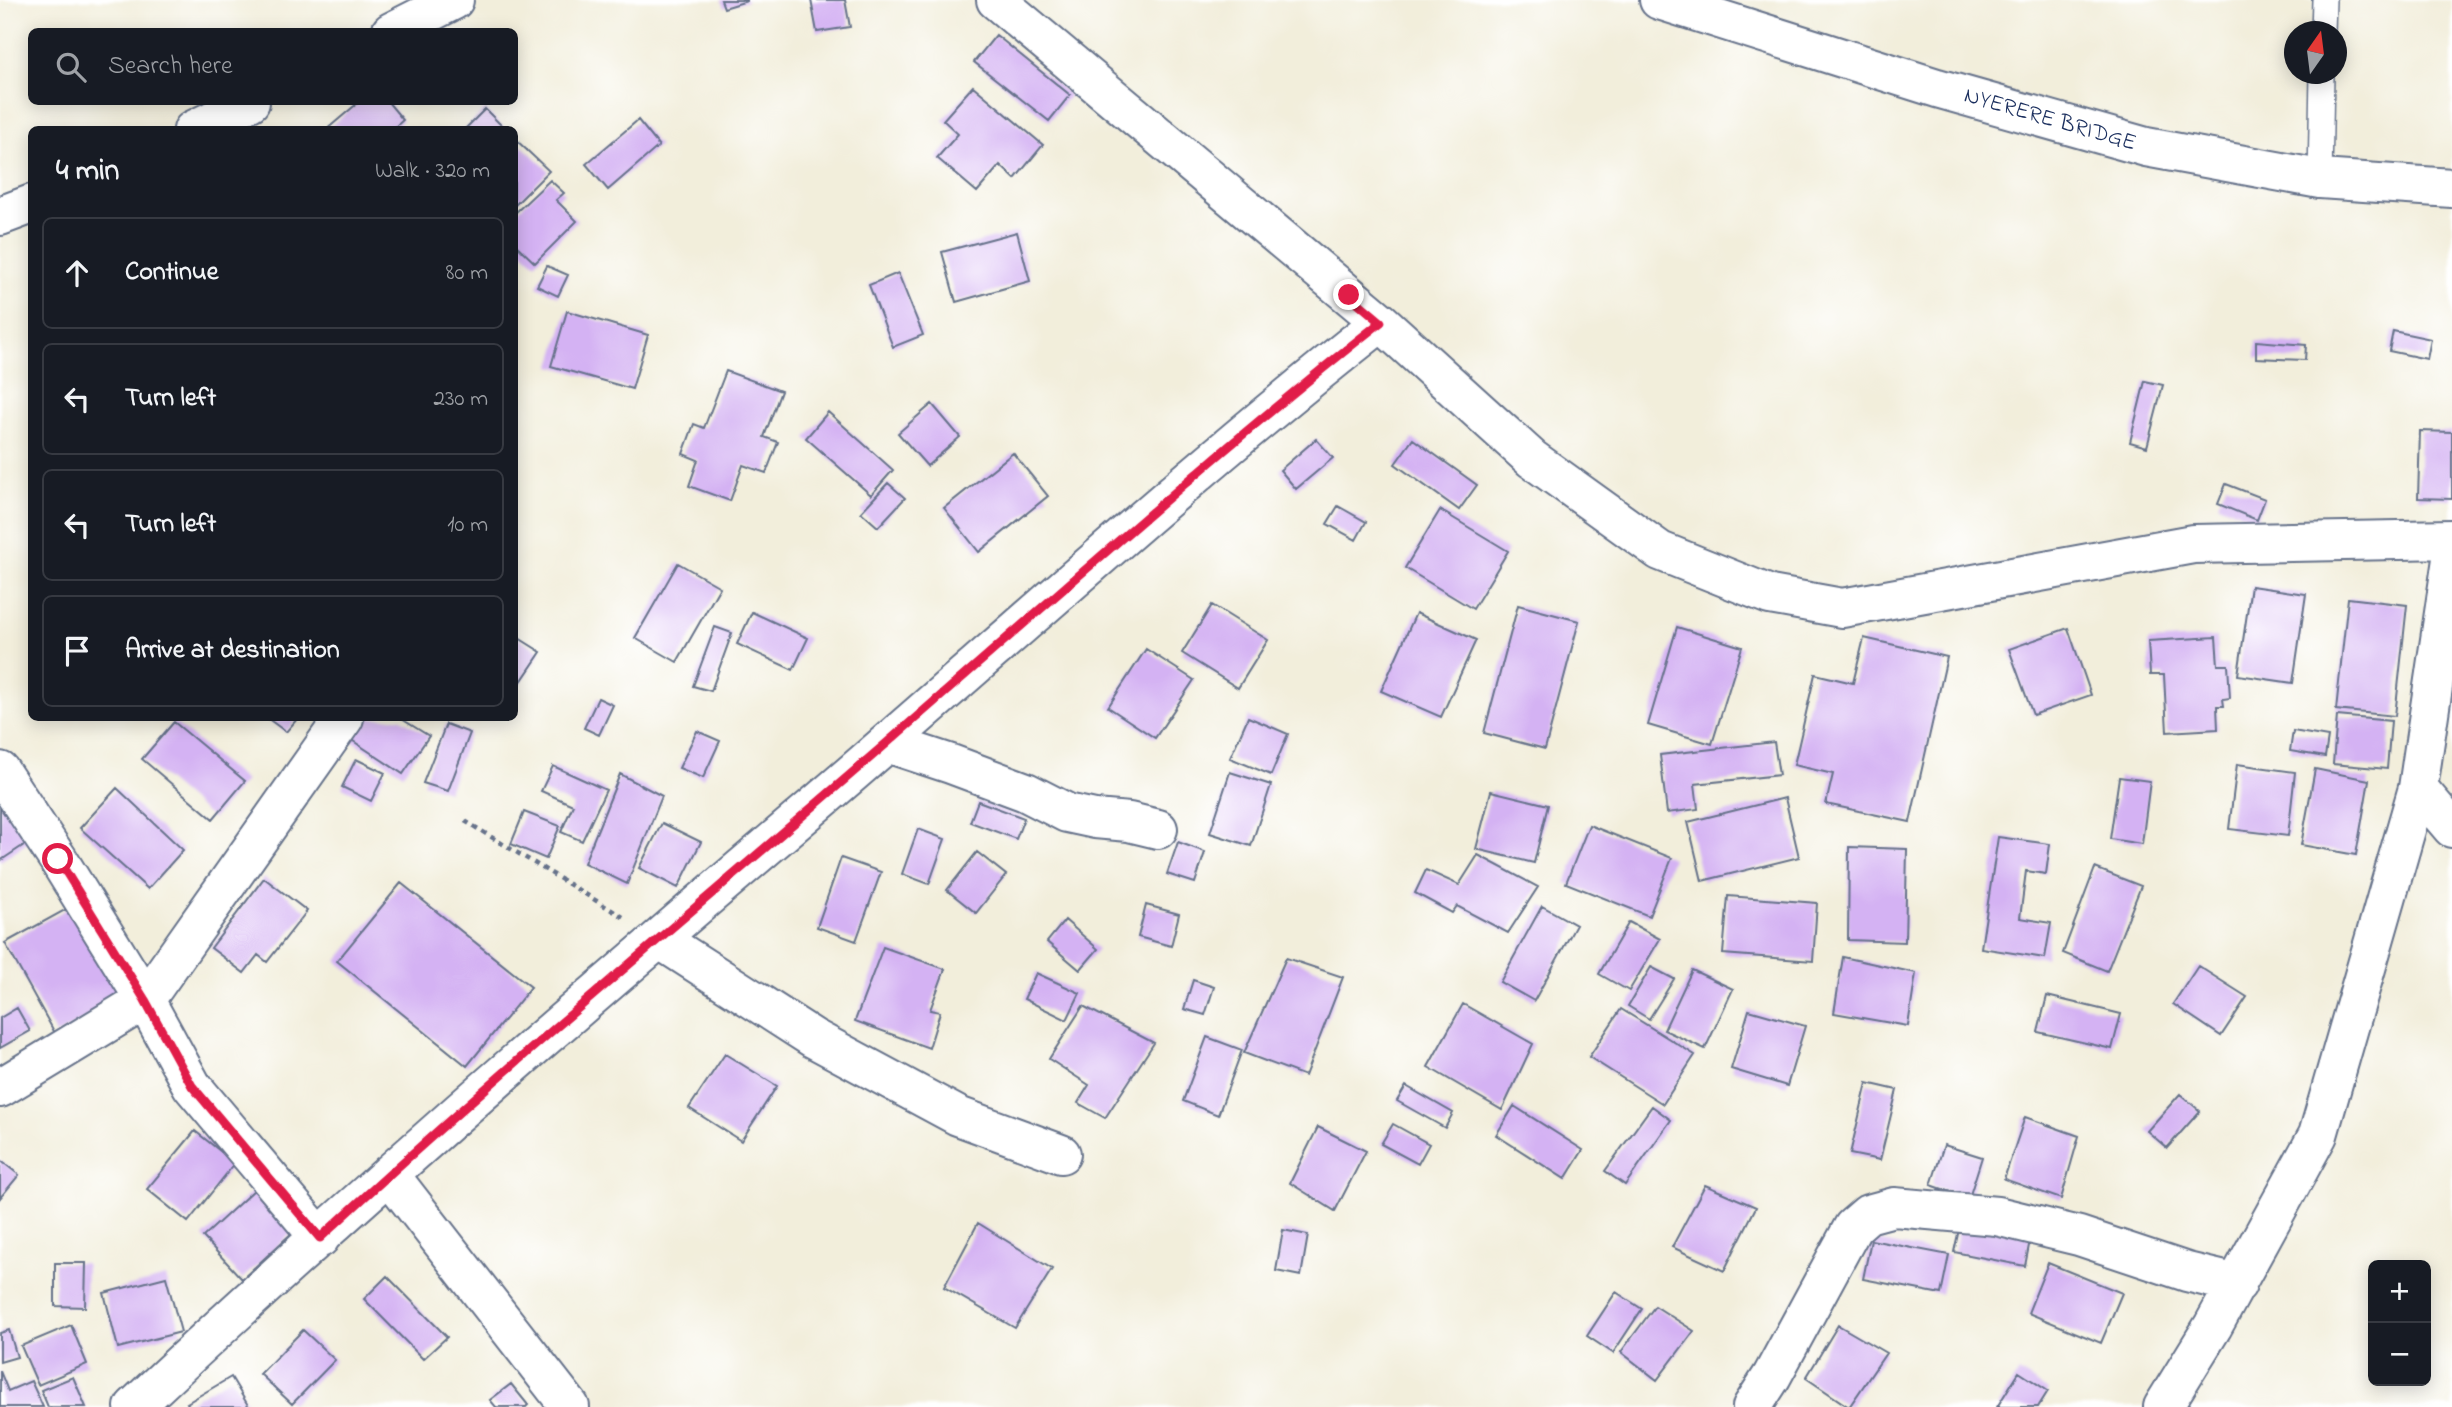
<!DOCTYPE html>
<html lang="en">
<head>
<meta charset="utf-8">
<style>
  :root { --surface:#171b24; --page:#20242c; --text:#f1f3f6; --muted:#9ea1a6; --line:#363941 }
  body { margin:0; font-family:"Indie Flower",sans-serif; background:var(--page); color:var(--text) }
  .controls { position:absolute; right:21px; bottom:21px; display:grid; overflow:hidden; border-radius:10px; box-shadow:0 4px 18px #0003 }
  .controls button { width:63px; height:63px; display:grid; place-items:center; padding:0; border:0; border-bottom:2px solid var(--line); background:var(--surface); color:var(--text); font:35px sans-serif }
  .compass { position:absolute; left:2284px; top:21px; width:63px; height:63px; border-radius:50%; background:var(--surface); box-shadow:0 4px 18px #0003; rotate:14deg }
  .stop { position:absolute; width:21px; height:21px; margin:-16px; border:5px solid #e11d48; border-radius:50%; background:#fff }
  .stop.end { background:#e11d48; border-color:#fff; box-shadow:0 2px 7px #0008 }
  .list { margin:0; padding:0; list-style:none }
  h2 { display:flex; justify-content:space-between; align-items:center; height:91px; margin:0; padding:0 28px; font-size:30px }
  h2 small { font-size:23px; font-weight:400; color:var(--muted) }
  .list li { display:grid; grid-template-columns:46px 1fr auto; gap:21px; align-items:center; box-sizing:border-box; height:112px; margin:0 14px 14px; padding:0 14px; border:2px solid var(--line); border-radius:10px }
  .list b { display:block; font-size:26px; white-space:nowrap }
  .list em { font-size:23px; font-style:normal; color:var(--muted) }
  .icon { flex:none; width:38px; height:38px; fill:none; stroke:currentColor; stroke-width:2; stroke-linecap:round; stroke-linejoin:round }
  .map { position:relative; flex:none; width:2452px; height:1407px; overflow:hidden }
  .search { position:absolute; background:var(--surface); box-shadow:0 4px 18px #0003; left:28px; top:28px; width:490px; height:77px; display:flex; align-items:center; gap:18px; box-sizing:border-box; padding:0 24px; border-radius:10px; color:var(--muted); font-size:26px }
  .panel { position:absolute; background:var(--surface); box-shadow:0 4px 18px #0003; left:28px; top:126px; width:490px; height:595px; border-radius:10px }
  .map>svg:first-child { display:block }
  .building { fill:#d4b2f3 }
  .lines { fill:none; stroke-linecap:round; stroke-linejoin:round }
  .service-casing { stroke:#66728a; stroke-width:26 }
  .minor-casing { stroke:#66728a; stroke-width:42 }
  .primary-casing { stroke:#66728a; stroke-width:42 }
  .path { stroke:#66728a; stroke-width:4.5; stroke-dasharray:5 5; stroke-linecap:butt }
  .service { stroke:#fff; stroke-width:23 }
  .minor { stroke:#fff; stroke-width:38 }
  .primary { stroke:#fff; stroke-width:38 }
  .route { stroke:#e11d48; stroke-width:9 }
  .labels { text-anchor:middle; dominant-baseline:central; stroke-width:5; stroke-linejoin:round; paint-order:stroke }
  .street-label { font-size:23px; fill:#1b2f5e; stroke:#fff }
</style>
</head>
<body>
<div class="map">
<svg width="2452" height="1407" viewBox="0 0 2452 1407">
  <rect width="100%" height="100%" fill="#fff"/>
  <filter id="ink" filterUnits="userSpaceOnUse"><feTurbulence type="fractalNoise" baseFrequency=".0143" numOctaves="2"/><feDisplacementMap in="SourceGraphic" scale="14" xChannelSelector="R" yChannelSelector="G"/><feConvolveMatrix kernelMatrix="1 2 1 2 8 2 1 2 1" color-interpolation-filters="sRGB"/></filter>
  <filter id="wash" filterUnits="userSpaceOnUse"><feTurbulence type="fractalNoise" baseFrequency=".00686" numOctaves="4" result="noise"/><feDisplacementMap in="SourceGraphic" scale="28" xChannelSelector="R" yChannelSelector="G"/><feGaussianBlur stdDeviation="1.57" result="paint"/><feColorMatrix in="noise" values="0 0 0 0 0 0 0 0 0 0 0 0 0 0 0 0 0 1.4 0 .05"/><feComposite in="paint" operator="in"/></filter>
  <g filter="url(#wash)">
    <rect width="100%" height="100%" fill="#f2eedb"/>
    <g id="blocks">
      <path class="building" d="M721,0h26v1l-23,7z
        M811,0h34l5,27 -33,5z
        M996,35l74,60 -21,26 -75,-59z
        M973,86l70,59 -28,34 -15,-14 -23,27 -40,-34 21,-24 -15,-14z
        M359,102h29l15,18 -11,10h-66z
        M485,109l21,21h-42z
        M638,120l21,26 -51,44 -22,-26z
        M514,138l35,33 -35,35z
        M550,180l14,13 -8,7 21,21 -42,42 -21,-20v-29z
        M1017,232l13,49 -74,21 -14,-50z
        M547,266l21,9 -10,21 -21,-10z
        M898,273l25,62 -30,12 -24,-62z
        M567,311l81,24 -16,54 -81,-23z
        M2393,331l38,8 -4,20 -38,-8z
        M2256,341l50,4 -1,15 -49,-2z
        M726,371l55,20 -17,46 14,5 -12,31 -23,-8 -13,36 -41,-15 9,-26 -15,-6 11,-30 10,4z
        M2145,381l18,4 -16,62 -17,-5z
        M932,404l28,33 -33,29 -29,-33z
        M828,412l65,58 -22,25 -65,-57z
        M2420,431l32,1v67l-34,-1z
        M1316,439l17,19 -37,31 -16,-19z
        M1413,439l64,46 -18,25 -64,-46z
        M1013,453l35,43 -69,56 -35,-44z
        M888,483l17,15 -27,29 -17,-15z
        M2226,484l39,15 -8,21 -39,-16z
        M1338,506l28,16 -10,18 -29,-16z
        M1440,510l68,41 -35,58 -68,-41z
        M678,563l42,24 -43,75 -42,-24z
        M2251,586l55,8 -13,89 -55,-8z
        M2348,598l59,7 -12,111 -59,-6z
        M1212,605l56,35 -30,48 -56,-35z
        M1518,605l61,16 -34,128 -61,-16z
        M752,612l56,26 -15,32 -56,-26z
        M1416,613l60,27 -35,77 -60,-26z
        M715,627l17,6 -21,58 -18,-5z
        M1677,627l65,20 -30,97 -64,-19z
        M2068,628l23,67 -58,20 -24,-66z
        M514,635l27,17 -27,40z
        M2216,637l2,28h10l2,33 -7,1 1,7h-7l1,23 -51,3 -3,-57h-14l-2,-34z
        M1864,638l83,19 -37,165 -84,-18 7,-30 -39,-9 21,-91 38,9z
        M1146,649l48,31 -39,58 -47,-31z
        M598,698l15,7 -14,30 -15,-7z
        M2337,716l54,5 -4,48 -54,-5z
        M1248,717l40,17 -17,41 -41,-17z
        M267,718h31l-12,14z
        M352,718h48l29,18 -26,38 -62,-41z
        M174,722l71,59 -32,38 -71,-60z
        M446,724l24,9 -22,58 -25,-8z
        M697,731l23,10 -17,37 -24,-10z
        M2293,731l35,6 -3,20 -35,-6z
        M1774,742l5,33 -84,9 3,25 -31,4 -7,-58z
        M356,759l29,14 -14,28 -29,-14z
        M2237,764l58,8 -7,64 -59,-7z
        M553,766l53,24 -24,51 -21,-9 12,-27 -32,-14z
        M2315,769l54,11 -13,75 -55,-10z
        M1230,772l41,13 -20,61 -41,-13z
        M620,774l42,22 -35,88 -43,-21z
        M2119,777l31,4 -8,63 -32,-5z
        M117,788l66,62 -35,39 -68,-61z
        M1491,791l57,14 -14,58 -58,-14z
        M0,797l33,42 -33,22z
        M1785,798l14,59 -97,24 -14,-59z
        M978,801l46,17 -8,21 -46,-17z
        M524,812l36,14 -14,33 -35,-15z
        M662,823l39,19 -23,46 -39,-20z
        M1589,825l83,33 -23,58 -83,-33z
        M918,829l27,10 -16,45 -27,-10z
        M1998,837l52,7 -4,30 -20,-3 -6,47 31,5 -6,35 -64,-10z
        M1178,842l27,10 -10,31 -28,-9z
        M1849,847l58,2 -2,93 -57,-2z
        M977,852l29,23 -30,38 -29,-23z
        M1478,855l60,32 -30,46 -51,-27 -5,7 -37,-20 11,-23 33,15z
        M841,858l40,14 -25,69 -39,-14z
        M2095,868l46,18 -34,85 -44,-18z
        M264,878l43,33 -40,51 -9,-7 -14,18 -33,-25z
        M401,883l130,104 -64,79 -130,-105z
        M1728,896l89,7 -4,58 -90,-7z
        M1146,905l33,9 -8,32 -33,-9z
        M72,906l51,92 -67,37 -51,-92z
        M1542,906l34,19 -42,76 -34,-19z
        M1065,920l33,29 -18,21 -33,-28z
        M1629,922l31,17 -31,52 -30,-17z
        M883,947l62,22 -15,41 10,2 -11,36 -74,-27z
        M1843,957l73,16 -8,53 -74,-13z
        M1286,958l57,19 -38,99 -61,-23z
        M2198,966l49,31 -26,39 -48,-32z
        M1651,967l23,12 -25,40 -21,-13z
        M1692,970l41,19 -28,60 -41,-19z
        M1036,973l44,20 -13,27 -43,-21z
        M1193,980l21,7 -9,28 -21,-6z
        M2047,996l74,18 -9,35 -74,-17z
        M1463,1004l70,40 -31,66 -74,-43z
        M1083,1006l71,37 -49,75 -27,-15 11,-18 -40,-26z
        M17,1008l13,23 -30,17v-30z
        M1621,1009l74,46 -32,49 -74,-47z
        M1749,1010l56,16 -18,60 -56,-17z
        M1207,1037l35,13 -24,65 -35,-14z
        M725,1054l52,32 -36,55 -52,-33z
        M1867,1083l30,7 -17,70 -30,-6z
        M1406,1086l47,27 -8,15 -48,-27z
        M2180,1094l20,17 -33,37 -20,-17z
        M1514,1106l69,44 -18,29 -69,-44z
        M1652,1106l19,14 -46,65 -20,-14z
        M2025,1117l54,19 -18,63 -57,-20z
        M1393,1124l36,20 -11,20 -37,-20z
        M1318,1127l48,24 -31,60 -45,-28z
        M195,1131l40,32 -47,59 -41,-33z
        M1944,1145l38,12 -13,41 -38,-13z
        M0,1160l19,15 -19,23z
        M1705,1185l51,22 -32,64 -52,-24z
        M254,1190l40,41 -52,48 -39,-42z
        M1961,1220l70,15 -6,31 -71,-14z
        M978,1223l74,46 -37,59 -71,-41z
        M1283,1230l25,5 -7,41 -25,-5z
        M1871,1240l78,15 -8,39 -78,-15z
        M55,1263h31l-1,44 -30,-1z
        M2048,1263l74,30 -21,50 -73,-30z
        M387,1276l60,61 -24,22 -59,-60z
        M166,1277l15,55 -63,16 -14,-55z
        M1616,1292l26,17 -29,44 -26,-17z
        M1655,1306l39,25 -37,49 -36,-28z
        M71,1325l16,39 -49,21 -17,-39z
        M1838,1325l48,28 -37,54 -43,-29z
        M9,1330l8,27 -17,5v-29z
        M303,1330l32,30 -43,44 -32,-30z
        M0,1371l8,20 23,-10 12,26h-43z
        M2019,1372l29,19 -10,16h-41z
        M73,1377l13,30h-38l-7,-17z
        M231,1377l18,30h-59l-3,-4z
        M511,1384l17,21 -2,2h-30l-6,-7z"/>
    </g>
  </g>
  <g filter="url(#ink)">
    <use href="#blocks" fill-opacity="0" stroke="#66728a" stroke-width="2"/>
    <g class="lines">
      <defs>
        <path id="service" d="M2323,32l1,-32
          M2320,179l2,-105"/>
        <path id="minor" d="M996,0l385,322 151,137 128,92 110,44 72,13 351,-64 259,-5
          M391,32l63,-32
          M193,130l57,-28
          M0,216l32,-12
          M887,743l64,21 75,28 41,21 28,6 34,3 29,7
          M0,771l58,88 87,141 47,86 128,152
          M2418,788l34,40
          M659,939l154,99 145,78 103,38
          M0,1088l145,-88 199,-282
          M389,1174l181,233
          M134,1407c172,-161 348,-317 527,-470 75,-65 152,-129 227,-195 163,-142 323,-286 493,-420
          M1752,1407l20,-31 81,-149 15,-13 26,-7 103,9 82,20 108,36 50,12
          M2163,1407l50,-81 105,-191 100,-347 34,-229"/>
        <path id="primary" d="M1659,0l278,88 209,59 174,32 132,9"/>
      </defs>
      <use href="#service" class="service-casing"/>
      <use href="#minor" class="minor-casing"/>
      <use href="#primary" class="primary-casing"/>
      <path class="path" d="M465,821l158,96"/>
      <use href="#service" class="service"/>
      <use href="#minor" class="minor"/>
      <use href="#primary" class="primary"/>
    </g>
  </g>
  <g class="lines" filter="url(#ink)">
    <path class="route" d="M58,859l87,141 47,86 128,152c184,-171 378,-331 568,-496 163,-141 323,-286 493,-420l-32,-27"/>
  </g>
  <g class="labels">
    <g class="street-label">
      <text transform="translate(2050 120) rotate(16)">NYERERE BRIDGE</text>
    </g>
  </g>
</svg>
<div class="controls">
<button>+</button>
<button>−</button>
</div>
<svg class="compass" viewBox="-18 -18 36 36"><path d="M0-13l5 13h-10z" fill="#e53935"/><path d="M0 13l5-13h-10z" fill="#9ea1a6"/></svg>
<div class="stop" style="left:58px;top:859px"></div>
<div class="stop end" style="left:1349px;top:295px"></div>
<div class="search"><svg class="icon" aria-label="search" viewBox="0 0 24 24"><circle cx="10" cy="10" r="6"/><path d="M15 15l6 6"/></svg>Search here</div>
<section class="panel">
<h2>4 min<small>Walk · 320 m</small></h2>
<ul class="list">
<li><svg class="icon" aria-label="ahead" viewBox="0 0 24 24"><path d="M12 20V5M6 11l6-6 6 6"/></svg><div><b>Continue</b></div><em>80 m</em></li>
<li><svg class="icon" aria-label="left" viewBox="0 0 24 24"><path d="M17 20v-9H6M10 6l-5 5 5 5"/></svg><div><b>Turn left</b></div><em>230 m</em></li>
<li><svg class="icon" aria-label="left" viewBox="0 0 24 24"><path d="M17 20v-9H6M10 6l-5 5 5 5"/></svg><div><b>Turn left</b></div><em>10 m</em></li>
<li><svg class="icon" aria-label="arrive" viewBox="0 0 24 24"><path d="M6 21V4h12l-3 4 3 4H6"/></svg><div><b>Arrive at destination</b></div></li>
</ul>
</section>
</div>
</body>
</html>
